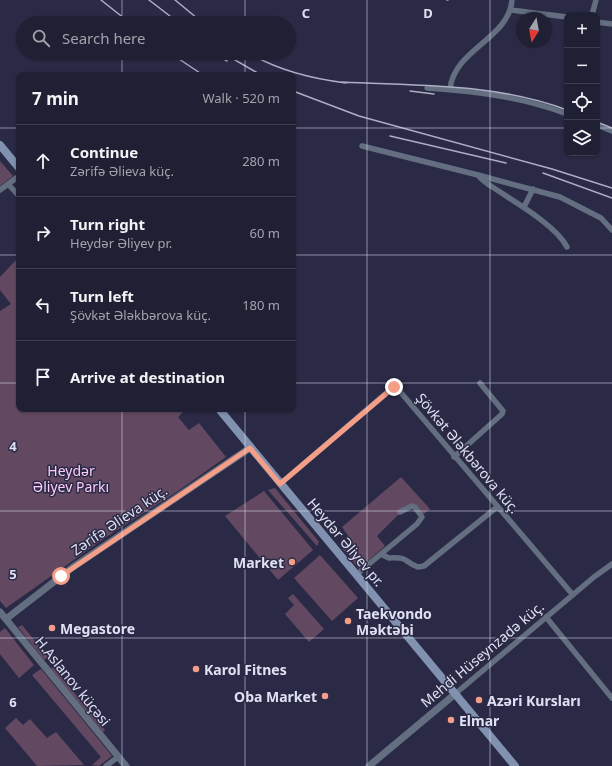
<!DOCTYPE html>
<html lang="en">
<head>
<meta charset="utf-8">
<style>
  :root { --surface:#202034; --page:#28283c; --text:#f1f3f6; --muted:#a2a3ac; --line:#3d3e4f }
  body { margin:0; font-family:"Noto Sans",sans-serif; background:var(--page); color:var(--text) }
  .controls { position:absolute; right:12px; top:12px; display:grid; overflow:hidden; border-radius:8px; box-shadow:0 1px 3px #0004 }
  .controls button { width:36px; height:36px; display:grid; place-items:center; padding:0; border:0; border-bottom:1px solid var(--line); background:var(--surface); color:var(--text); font:20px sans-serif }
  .compass { position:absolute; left:516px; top:12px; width:36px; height:36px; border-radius:50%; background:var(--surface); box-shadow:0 1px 3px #0004; rotate:191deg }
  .stop { position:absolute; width:12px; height:12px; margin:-9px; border:3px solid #f49e88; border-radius:50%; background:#fff }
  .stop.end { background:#f49e88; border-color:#fff; box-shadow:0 1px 4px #0008 }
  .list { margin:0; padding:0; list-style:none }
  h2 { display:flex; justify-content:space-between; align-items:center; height:52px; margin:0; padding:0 16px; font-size:17px }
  h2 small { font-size:13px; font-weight:400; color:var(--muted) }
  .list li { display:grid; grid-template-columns:26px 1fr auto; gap:12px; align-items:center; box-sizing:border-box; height:72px; padding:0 16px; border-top:1px solid var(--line) }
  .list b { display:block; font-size:15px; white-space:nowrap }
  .list p { margin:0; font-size:13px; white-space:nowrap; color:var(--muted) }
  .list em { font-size:13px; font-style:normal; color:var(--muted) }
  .icon { flex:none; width:22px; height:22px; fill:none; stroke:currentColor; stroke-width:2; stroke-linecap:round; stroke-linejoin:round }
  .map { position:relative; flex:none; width:612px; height:766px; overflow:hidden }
  .search { position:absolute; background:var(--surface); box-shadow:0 1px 3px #0004; left:16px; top:16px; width:280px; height:44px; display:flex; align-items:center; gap:10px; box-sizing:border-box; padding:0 14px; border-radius:22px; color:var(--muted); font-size:15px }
  .panel { position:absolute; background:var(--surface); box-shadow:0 1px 3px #0004; left:16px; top:72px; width:280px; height:340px; border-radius:8px }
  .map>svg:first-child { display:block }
  .green { fill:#624961 }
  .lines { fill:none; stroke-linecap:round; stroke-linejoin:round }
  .minor { stroke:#636e81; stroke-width:5.5 }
  .tertiary { stroke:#636e81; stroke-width:7 }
  .secondary { stroke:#8092b0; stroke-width:8 }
  .rail { stroke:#adaec3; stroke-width:1.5 }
  .route { stroke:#f49e88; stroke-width:5 }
  .grid { fill:none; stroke:#dfe0f3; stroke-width:1; stroke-opacity:0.55 }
  .poi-dot { fill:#f49e88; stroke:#2b2a46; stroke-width:1.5 }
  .labels { text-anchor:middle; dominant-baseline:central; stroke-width:3; stroke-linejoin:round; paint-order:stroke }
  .street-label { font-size:14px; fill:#dfe0f3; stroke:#2b2a46 }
  .park-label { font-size:14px; fill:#feccfb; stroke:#2b2a46 }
  .poi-label { font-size:14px; font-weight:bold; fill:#dfe0f3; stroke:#2b2a46; text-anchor:start }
  .grid-label { font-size:13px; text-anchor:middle; font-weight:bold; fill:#dfe0f3; stroke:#2b2a46; stroke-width:3; stroke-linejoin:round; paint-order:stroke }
</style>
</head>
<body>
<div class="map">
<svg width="612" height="766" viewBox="0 0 612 766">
  <rect width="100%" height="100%" fill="#2b2a46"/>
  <path class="green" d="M0,161l13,15 -13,10z
    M18,258l1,151h163l2,2 -6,6 11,13 10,-7 27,34 -48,34 -73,47 -99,70 -6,-7v-290l11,-7 -11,-14v-13z
    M401,477l29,32 -10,8 -12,-12 -31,31 8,10 -26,23 -17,-21 9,-8 -9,-13z
    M275,488l44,54 -2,4 -49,-56z
    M264,491l49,59 -35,30 -53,-64z
    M320,555l38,43 -26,23 -38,-43z
    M293,594l31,35 -15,13 -24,-28 9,-9 -6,-7z
    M22,625l26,32 -4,3 -26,-33z
    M5,628l29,37 -15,13 -19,-24v-22z
    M53,667l52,63 -2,2 -52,-63z
    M41,669l71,87 -13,10 -7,-1 9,-8 -69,-82z
    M16,718l7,7 7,-6 17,19 9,-6 28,33 -47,1 -32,-38z"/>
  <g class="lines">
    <path class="minor" d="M511,10l56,7
      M592,15l4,-15
      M597,22l15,2
      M427,88c48,3 95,9 140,26
      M450,89c4,-40 59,-50 62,-89
      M597,125l15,6
      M362,146l116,29c6,8 15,12 22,17 20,13 57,35 67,55
      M478,175l82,22 41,21 11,12
      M8,184l11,12
      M0,190l19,-14
      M524,207l9,-18
      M454,457l48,-43 1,-3 -23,-28
      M280,484l112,-96h5l176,207
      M381,554l36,-30 5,-7 -7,-10 -3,-1 -12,6
      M356,575l25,-21 8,4c21,-1 13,3 29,9l6,-1 73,-59
      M546,617l66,81
      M455,694l139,-117 18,-13
      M106,766l12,-9"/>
    <path class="tertiary" d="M0,612l126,154
      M6,619l67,-52 177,-119
      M369,766l86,-72"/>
    <path class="secondary" d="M0,145l19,23
      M219,409l296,357"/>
    <path class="rail" d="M101,0l29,23
      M149,0l30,23
      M175,0l28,23
      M447,0h1
      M170,53l33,22
      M214,53l13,8
      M223,53l38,22
      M249,53c28,17 65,26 97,30
      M342,82c75,4 154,1 225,28
      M293,91l66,25 193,53 60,19
      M410,91l24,3
      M597,122l15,6
      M390,136l116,27
      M543,173l69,25"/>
  </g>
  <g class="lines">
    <path class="route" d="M61,576l189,-128 30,36 114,-97"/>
  </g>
  <path class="grid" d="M122,0v23M245,0v23M367,0v766M490,0v766M122,53v22M245,53v22M0,128h19M293,128h274M597,128h15M0,255h19M293,255h319M0,383h19M293,383h319M122,409v357M245,409v357M0,511h612M0,638h612"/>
  <g class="poi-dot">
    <circle cx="292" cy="562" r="4"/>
    <circle cx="348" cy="621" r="4"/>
    <circle cx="52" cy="628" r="4"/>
    <circle cx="196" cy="669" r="4"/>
    <circle cx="325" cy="696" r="4"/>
    <circle cx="479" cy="700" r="4"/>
    <circle cx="451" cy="720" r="4"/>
  </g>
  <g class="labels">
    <g class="street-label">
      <text transform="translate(468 453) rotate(50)">Şövkət Ələkbərova küç.</text>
      <text transform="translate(119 520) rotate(-34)">Zərifə Əlieva küç.</text>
      <text transform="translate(346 542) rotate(50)">Heydər Əliyev pr.</text>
      <text transform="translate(482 654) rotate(-40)">Mehdi Hüseynzadə küç.</text>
      <text transform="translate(73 681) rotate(51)">H.Aslanov küçəsi</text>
    </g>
    <g class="park-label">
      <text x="71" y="470">Heydər<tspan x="71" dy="16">Əliyev Parkı</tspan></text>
    </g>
    <g class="poi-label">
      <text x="284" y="562" text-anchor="end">Market</text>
      <text x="356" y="613">Taekvondo<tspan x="356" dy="16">Məktəbi</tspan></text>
      <text x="60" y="628">Megastore</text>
      <text x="204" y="669">Karol Fitnes</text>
      <text x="317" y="696" text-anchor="end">Oba Market</text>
      <text x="487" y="700">Azəri Kursları</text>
      <text x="459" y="720">Elmar</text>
    </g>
  </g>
  <g class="grid-label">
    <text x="306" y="18">C</text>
    <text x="428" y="18">D</text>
    <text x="13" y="451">4</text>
    <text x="13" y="579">5</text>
    <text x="13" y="707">6</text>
  </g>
</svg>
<div class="controls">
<button>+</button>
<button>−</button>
<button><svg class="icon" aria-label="locate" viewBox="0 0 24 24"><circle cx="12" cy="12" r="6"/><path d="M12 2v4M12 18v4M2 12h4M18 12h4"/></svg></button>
<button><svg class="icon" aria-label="layers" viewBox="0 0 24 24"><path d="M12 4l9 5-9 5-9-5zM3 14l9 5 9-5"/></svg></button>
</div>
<svg class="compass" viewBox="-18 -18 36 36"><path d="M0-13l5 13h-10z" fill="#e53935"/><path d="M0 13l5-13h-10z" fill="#a2a3ac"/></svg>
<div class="stop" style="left:61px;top:576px"></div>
<div class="stop end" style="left:394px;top:387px"></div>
<div class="search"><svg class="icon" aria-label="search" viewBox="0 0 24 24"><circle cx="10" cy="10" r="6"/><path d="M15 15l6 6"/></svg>Search here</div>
<section class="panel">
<h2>7 min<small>Walk · 520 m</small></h2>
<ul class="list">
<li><svg class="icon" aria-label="ahead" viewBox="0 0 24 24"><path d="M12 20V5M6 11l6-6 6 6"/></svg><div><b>Continue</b><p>Zərifə Əlieva küç.</p></div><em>280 m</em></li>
<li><svg class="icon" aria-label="right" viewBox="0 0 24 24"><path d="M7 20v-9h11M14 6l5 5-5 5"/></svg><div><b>Turn right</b><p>Heydər Əliyev pr.</p></div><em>60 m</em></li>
<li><svg class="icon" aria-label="left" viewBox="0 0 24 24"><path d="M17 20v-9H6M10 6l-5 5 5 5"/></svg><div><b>Turn left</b><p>Şövkət Ələkbərova küç.</p></div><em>180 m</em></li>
<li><svg class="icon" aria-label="arrive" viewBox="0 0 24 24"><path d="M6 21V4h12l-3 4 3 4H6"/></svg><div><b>Arrive at destination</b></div></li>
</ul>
</section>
</div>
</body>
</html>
